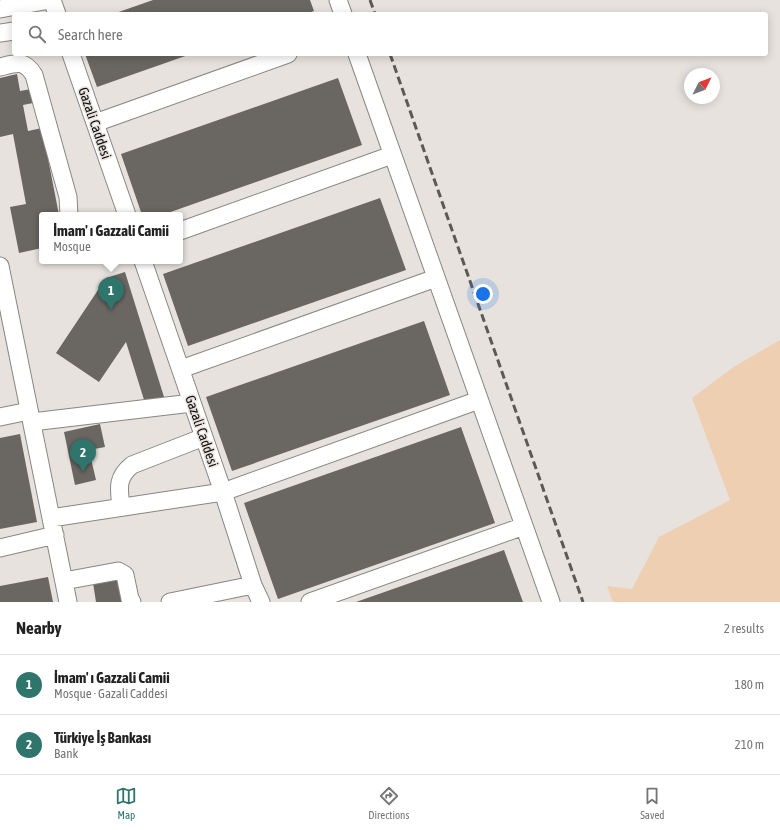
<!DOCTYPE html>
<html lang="en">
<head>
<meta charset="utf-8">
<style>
  :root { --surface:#fff; --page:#f2f2f2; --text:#222; --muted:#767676; --line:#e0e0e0; --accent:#2f756c }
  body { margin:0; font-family:"Asap Condensed",sans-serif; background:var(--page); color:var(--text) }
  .compass { position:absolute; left:684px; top:68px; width:36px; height:36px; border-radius:50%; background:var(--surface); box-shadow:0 2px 10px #0003; rotate:48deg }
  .you { position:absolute; left:483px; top:294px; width:14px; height:14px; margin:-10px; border:3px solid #fff; border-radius:50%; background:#1a73e8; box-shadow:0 0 0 6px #1a73e833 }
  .badge { display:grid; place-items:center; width:26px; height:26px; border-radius:50%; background:var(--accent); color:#fff; font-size:13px; font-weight:700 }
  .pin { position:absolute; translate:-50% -33px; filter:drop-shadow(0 1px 2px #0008) }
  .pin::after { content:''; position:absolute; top:21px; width:14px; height:12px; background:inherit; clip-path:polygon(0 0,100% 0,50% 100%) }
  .popup { position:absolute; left:39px; top:212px; width:144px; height:52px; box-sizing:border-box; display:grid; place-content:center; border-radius:4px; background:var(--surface); filter:drop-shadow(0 1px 3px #0005); font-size:13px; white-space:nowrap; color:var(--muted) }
  .popup b { font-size:15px; color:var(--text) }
  .popup::after { content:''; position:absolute; left:50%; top:100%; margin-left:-8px; border:8px solid transparent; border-top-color:var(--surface) }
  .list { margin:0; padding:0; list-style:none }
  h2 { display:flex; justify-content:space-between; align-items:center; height:52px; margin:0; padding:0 16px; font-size:17px }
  h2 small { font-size:13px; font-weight:400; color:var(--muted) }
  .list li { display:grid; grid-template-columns:26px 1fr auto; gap:12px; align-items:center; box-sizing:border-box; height:60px; padding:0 16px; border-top:1px solid var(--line) }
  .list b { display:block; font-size:15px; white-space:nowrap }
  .list p { margin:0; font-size:13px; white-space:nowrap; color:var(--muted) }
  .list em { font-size:13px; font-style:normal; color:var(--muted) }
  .icon { flex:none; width:22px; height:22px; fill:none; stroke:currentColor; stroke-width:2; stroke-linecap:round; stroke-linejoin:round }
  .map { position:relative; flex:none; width:780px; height:602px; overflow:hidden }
  .search { position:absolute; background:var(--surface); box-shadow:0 2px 10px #0003; left:12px; right:12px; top:12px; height:44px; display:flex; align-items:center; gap:10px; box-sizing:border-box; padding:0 14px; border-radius:4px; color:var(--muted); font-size:15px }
  .sheet { height:172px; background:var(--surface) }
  nav { display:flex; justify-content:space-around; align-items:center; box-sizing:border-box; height:56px; border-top:1px solid var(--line); background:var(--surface); font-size:11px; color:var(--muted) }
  nav a { display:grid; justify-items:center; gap:2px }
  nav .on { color:var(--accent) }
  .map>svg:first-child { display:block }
  .green { fill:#efcfb2 }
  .building { fill:#6a6662 }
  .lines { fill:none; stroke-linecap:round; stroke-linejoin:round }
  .minor-casing { stroke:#8a8682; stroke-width:19 }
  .minor { stroke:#fff; stroke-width:17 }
  .rail { stroke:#5c5957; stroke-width:3; stroke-dasharray:8 4; stroke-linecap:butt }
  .labels { text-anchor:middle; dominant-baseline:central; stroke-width:3; stroke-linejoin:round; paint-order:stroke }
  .street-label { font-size:14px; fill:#12100f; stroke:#e7e2de }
</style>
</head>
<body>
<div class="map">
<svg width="780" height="602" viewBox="0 0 780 602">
  <rect width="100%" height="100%" fill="#e7e2de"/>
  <path class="green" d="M780,340v262h-167l-6,-16 25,3 27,-52 71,-37 -38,-102 43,-32z"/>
  <path class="building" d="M153,0h157l4,11 -8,3h-193z
    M85,54h106l-94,33z
    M17,74l3,17 11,-2 2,14 -10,2 5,26 14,-3 17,87h-17v33l-23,5 -9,-46 16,-3 -13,-70 -13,3v-59z
    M338,78l24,67 -200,70h-20l-21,-61z
    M380,198l26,72 -218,76 -25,-72z
    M125,272l39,125 -19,6 -19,-61 -27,40 -43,-29 50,-75z
    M424,321l26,74 -218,76 -26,-74z
    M100,424l5,23 -16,3 7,30 -21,5 -11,-53z
    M461,427l34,96 -217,76 -34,-96z
    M20,434l17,88 -37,7v-91z
    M504,550l19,52h-167z
    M48,577l5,25h-53v-16z
    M123,577l5,25h-32l-3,-19z"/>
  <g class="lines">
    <defs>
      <path id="minor" d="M52,0l5,14
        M338,0l5,14
        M0,9l50,-9
        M0,33l14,-2
        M71,54l56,161
        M357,54l194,548
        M0,67c16,-4 24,-8 34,8l34,122 1,18
        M95,123l193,-69
        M180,231l212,-76
        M143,261l80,231 30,93 8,17
        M0,266l68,336
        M181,369l255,-91
        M0,417l29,-6
        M32,422l160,-19
        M121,507c-2,-18 -5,-29 11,-42l72,-28
        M51,518l172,-26 256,-92
        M0,548l55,-13
        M64,581l54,-10 7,4 5,24 2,3
        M170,602l83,-17
        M310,602l214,-76"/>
    </defs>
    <use href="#minor" class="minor-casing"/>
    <use href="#minor" class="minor"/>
    <path class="rail" d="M370,0l5,14
      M390,54l193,548"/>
  </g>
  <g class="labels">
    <g class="street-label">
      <text transform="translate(95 123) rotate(71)">Gazali Caddesi</text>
      <text transform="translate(202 431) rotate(71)">Gazali Caddesi</text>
    </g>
  </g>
</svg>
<svg class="compass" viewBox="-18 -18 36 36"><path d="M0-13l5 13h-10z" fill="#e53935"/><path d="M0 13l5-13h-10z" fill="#767676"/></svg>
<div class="you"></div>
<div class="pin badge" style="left:111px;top:310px">1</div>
<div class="popup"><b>İmam' ı Gazzali Camii</b>Mosque</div>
<div class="pin badge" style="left:83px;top:472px">2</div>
<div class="search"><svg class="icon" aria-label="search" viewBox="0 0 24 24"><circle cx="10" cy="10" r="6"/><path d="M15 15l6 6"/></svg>Search here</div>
</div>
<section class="sheet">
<h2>Nearby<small>2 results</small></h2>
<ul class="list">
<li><span class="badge">1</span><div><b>İmam' ı Gazzali Camii</b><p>Mosque · Gazali Caddesi</p></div><em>180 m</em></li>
<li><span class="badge">2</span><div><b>Türkiye İş Bankası</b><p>Bank</p></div><em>210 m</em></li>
</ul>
</section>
<nav>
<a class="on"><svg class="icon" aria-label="map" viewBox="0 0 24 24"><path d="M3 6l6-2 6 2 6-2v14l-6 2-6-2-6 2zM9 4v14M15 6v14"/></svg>Map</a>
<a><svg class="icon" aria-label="directions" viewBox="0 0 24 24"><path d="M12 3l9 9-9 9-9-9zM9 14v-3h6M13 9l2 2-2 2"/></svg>Directions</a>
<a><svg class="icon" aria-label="saved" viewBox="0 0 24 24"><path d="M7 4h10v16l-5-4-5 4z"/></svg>Saved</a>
</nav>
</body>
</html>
